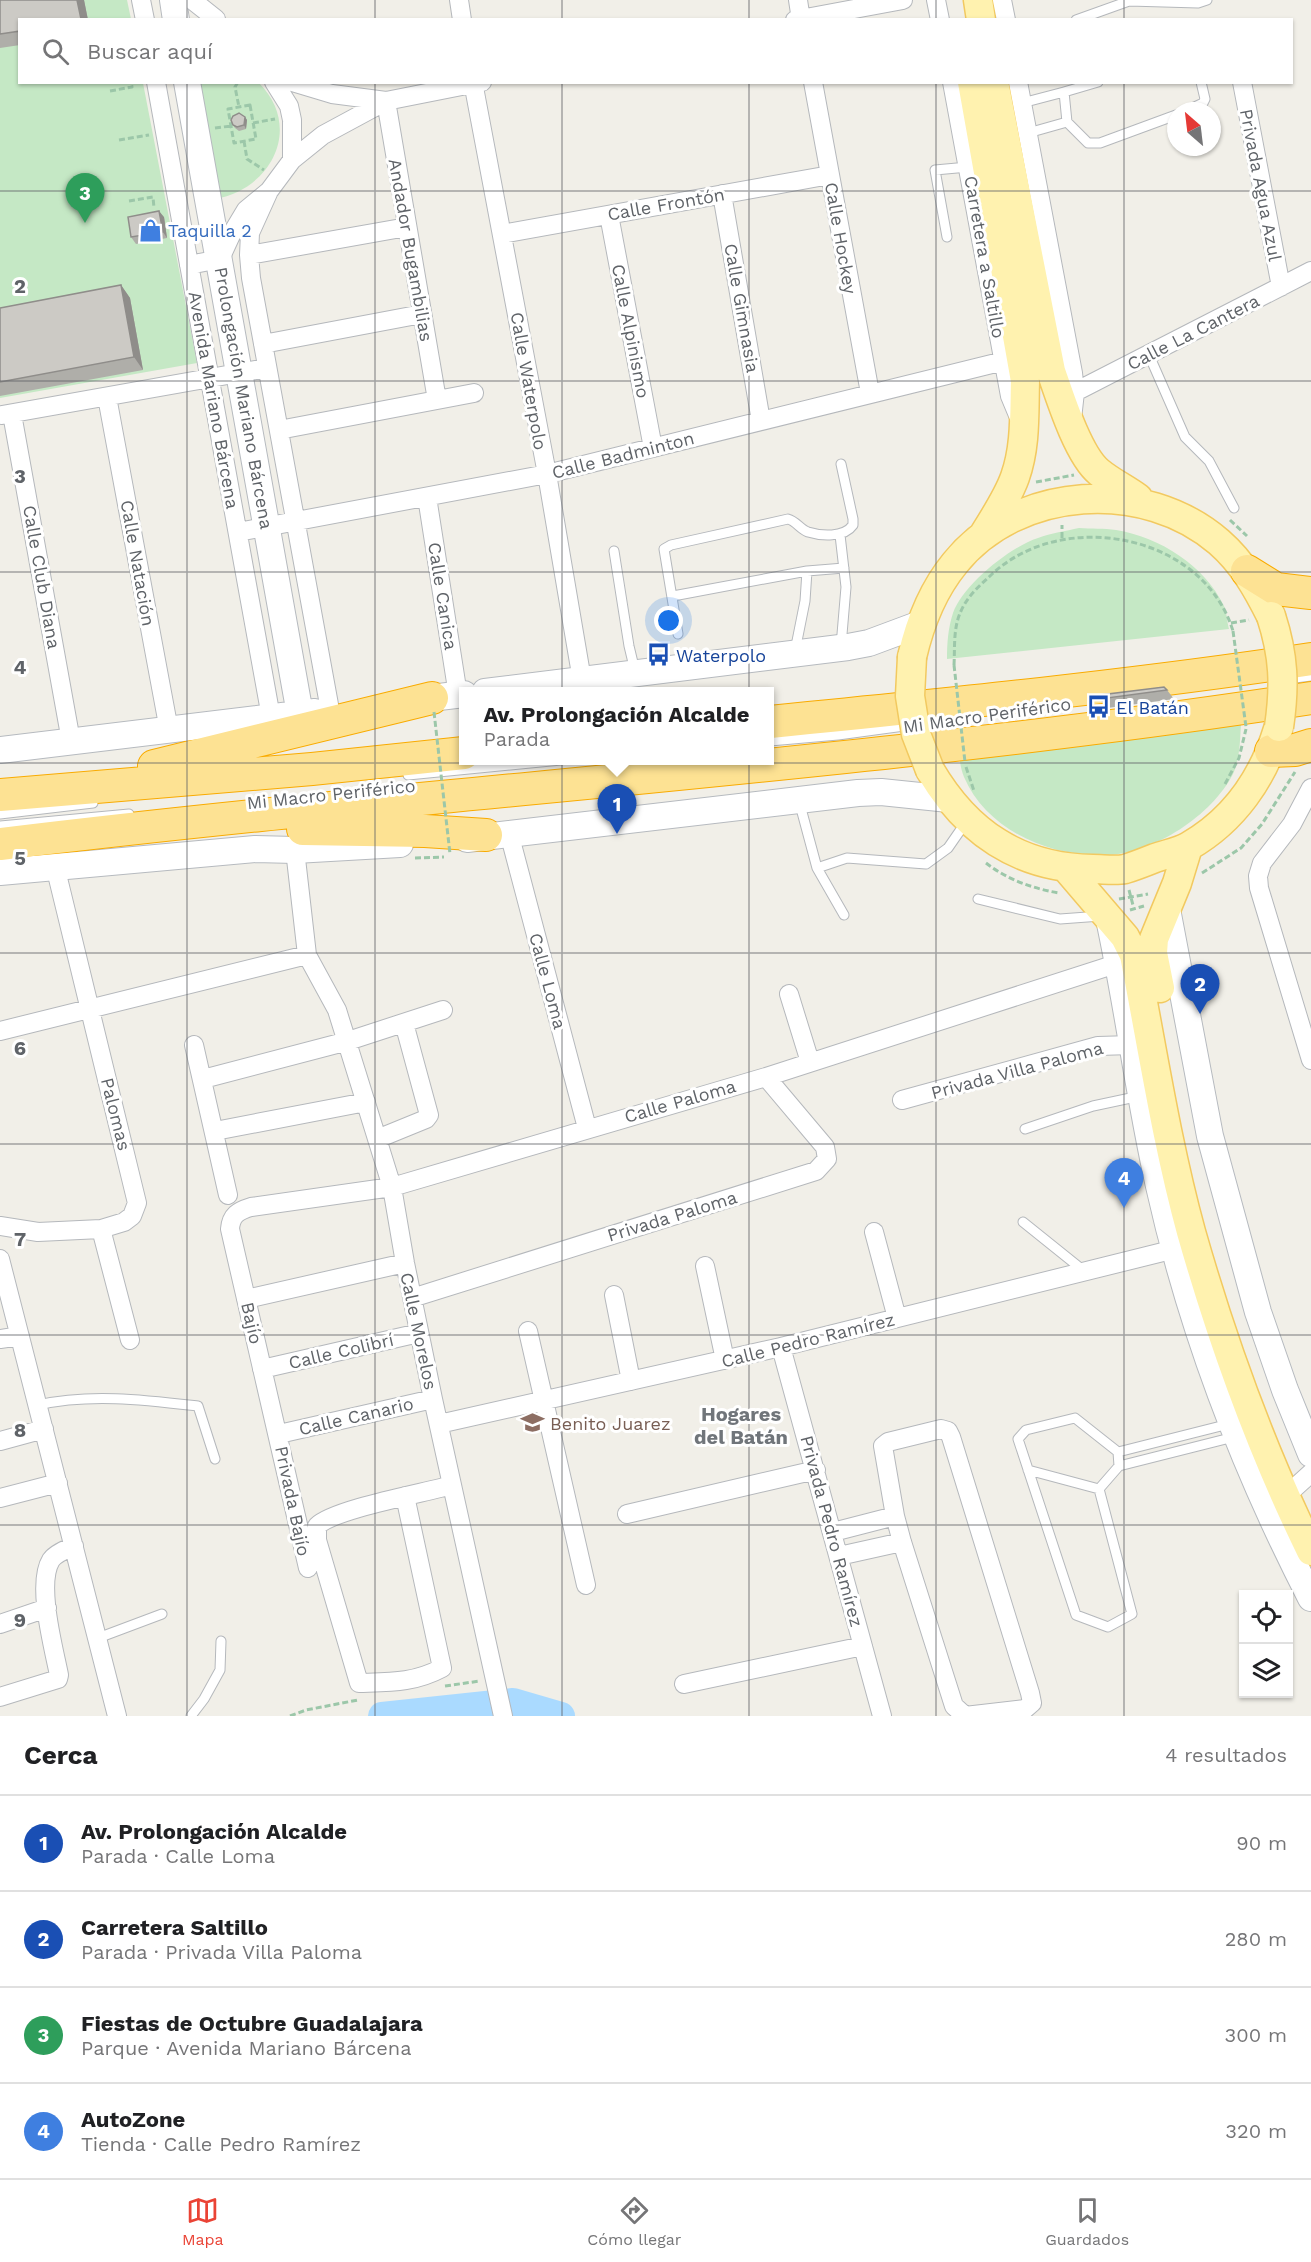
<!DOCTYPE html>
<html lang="es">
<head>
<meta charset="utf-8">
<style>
  :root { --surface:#fff; --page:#f6f6f6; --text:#202124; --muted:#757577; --line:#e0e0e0; --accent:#ea4335 }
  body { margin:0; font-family:"Work Sans",sans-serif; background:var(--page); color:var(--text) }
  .controls { position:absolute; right:18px; bottom:18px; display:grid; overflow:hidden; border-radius:0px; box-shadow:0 2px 4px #0004 }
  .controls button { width:54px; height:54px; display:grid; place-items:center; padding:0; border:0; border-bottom:2px solid var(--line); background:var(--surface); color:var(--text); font:30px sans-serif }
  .compass { position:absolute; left:1167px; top:102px; width:54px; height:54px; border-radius:50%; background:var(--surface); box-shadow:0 2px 4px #0004; rotate:332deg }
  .you { position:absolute; left:669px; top:621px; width:21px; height:21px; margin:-15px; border:4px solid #fff; border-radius:50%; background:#1a73e8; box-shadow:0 0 0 9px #1a73e833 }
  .badge { display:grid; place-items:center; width:39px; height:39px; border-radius:50%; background:var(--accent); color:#fff; font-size:20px; font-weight:700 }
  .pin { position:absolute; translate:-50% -50px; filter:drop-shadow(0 2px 3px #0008) }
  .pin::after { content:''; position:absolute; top:32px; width:21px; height:18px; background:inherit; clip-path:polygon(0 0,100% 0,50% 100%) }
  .popup { position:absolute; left:459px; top:687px; width:315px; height:78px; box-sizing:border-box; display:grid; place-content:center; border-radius:0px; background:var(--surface); filter:drop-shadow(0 2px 4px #0005); font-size:20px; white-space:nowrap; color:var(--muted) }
  .popup b { font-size:22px; color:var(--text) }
  .popup::after { content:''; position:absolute; left:50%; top:100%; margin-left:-12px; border:12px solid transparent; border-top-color:var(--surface) }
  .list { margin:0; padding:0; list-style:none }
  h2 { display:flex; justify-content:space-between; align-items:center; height:78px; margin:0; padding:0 24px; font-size:26px }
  h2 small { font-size:20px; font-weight:400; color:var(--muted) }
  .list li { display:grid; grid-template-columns:39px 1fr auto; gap:18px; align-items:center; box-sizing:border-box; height:96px; padding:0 24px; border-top:2px solid var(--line) }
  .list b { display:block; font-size:22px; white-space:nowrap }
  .list p { margin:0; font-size:20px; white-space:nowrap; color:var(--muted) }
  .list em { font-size:20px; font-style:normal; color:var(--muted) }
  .icon { flex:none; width:33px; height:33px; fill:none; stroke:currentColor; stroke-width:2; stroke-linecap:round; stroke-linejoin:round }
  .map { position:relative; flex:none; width:1311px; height:1716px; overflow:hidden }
  .search { position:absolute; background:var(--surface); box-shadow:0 2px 4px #0004; left:18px; right:18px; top:18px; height:66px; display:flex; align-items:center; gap:15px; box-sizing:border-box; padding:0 21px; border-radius:0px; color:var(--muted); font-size:22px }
  .sheet { height:462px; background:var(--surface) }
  nav { display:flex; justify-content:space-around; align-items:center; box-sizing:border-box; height:84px; border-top:2px solid var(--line); background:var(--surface); font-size:16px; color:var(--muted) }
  nav a { display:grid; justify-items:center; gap:3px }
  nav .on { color:var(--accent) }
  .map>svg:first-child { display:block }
  .green { fill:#c5e8c5 }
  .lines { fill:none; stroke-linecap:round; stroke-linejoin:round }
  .river { stroke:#aadaff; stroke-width:28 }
  .lane-casing { stroke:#b5b8bc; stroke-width:11 }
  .street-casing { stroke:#b5b8bc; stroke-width:20 }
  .secondary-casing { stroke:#b6babf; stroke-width:28 }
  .primary-casing { stroke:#f2c960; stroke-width:31 }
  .highway-casing { stroke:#f9ab00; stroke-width:34 }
  .path { stroke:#9cc7a9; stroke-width:3; stroke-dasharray:6 3; stroke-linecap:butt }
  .lane { stroke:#fff; stroke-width:9 }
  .street { stroke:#fff; stroke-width:18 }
  .secondary { stroke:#fff; stroke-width:26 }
  .primary { stroke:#fff2af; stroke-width:28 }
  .highway { stroke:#fde293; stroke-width:32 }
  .primary-bridge-casing { stroke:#f2c960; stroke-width:31; stroke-linecap:butt }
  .path-bridge { stroke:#9cc7a9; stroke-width:3; stroke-dasharray:6 3; stroke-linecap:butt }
  .primary-bridge { stroke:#fff2af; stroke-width:28 }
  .wall { fill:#afaea9 }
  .shaded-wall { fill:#8f8d8a }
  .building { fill:#cccac5; stroke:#8f8d8a; stroke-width:1.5 }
  .grid { fill:none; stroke:#5f6368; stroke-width:1.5; stroke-opacity:0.55 }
  .labels { text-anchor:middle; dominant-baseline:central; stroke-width:6; stroke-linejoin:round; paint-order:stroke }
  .street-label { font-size:18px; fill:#5f6368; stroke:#fff }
  .shop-label { font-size:18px; fill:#366cbe; stroke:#fff; text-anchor:start }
  .transit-label { font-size:18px; fill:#164399; stroke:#fff; text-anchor:start }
  .education-label { font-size:18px; fill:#785e54; stroke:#fff; text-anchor:start }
  .neighbourhood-label { font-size:20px; font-weight:bold; fill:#70757a; stroke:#fff }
  .grid-label { font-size:20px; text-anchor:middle; font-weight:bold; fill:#5f6368; stroke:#fff; stroke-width:6; stroke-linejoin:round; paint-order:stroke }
</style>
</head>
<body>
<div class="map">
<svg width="1311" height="1716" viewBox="0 0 1311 1716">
  <rect width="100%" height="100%" fill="#f1efe8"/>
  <path class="green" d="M0,0h127l4,19 -111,1v62l123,1 54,280 -197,35z
    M196,83h63c44,44 13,106 -44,116z
    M1079,528c12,1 25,0 37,2 44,7 89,36 108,76 3,7 3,16 5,23l-282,30c0,-15 1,-31 6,-46 10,-28 57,-66 85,-75 13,-5 28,-7 41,-10z
    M1241,724c-1,16 -1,35 -8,50 -21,41 -78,79 -125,81 -56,3 -121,-24 -144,-78 -3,-7 -4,-15 -5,-22z"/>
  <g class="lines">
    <path class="river" d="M382,1716l131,-14 48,14"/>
    <defs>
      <path id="lane" d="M1076,20l53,-19 69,2 9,-3
        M1098,82l-34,10 3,30 21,21h12l76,-28
        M1022,103l42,-11
        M1186,111l17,-8 2,-4 -4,-17
        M1028,133l39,-11
        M947,237l-12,-67 33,-3
        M1149,355l36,82 24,24 25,47
        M840,535l6,52 -5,59
        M614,551l15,95 6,25
        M673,596l134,-25 37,-3
        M678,634l-14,-85 7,-4 117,-26c8,2 12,10 20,13 13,4 36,6 45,-7v-6l-12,-55
        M795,651l10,-50 2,-30
        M1287,679l24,-3
        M770,741l68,-6 125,-17
        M408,775l153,-15
        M799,801l18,67
        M0,814l93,-11
        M0,826l129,-12
        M978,899l82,20 41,-3
        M844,915l-27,-47 30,-10 79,6 22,-16 18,-26
        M1025,1129l68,-23 47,-10
        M1023,1222l61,49
        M38,1405c52,-12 108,-5 160,1l17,53
        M1118,1452l111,-28
        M1119,1466l-1,-14 -43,-34 -49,12 -8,9 58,176 32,12 24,-13 -33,-125 20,-23 115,-29
        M1028,1470l71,19
        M98,1638l64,-24
        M191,1716l13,-17 16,-29 1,-29"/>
      <path id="street" d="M141,0l4,20
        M192,0l24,19
        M459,0l3,20
        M798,0l3,20
        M936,0l4,20
        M1002,0l4,20
        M795,20l108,-20
        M156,82l115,635
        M292,82l40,12 54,7
        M473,82l74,392 35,206
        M813,82l57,311
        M952,82l58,314 10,24
        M1018,82l55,291 2,19 -3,27
        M1242,82l39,205
        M386,101l51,299
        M292,160l31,-25 63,-34 96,-19
        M269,191l-19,42 -1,22 2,23 79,432
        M722,194l39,227
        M609,215l44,233
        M502,234l328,-59
        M249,255l158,-28
        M189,265l31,-6 11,-24 15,-25 23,-19 23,-31v-40l-3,-14 -15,-24
        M263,344l159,-30
        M1075,392l236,-121
        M107,397l62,333
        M12,414l59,327
        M2,415l265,-47
        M279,430l195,-37
        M427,497l31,198
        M238,532l309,-58 457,-113
        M1311,788l-19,36 -30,39 -4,13 1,12 52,172
        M509,833l78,295
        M295,850l12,105 30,55 55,177 13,76 28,136 70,317
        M789,994l21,68
        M0,1031l307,-76
        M194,1045l34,150
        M203,1079l145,-38 95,-31
        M902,1100l196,-54 34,-1
        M215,1131l151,-29
        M377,1139l49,-20 3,-4 -25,-92
        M0,1226l38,6 63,-3 23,-7 8,-6 5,-13 -82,-337
        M101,1229l29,111
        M874,1232l23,86
        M0,1259l117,457
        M705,1266l20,94
        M614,1295l17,86
        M412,1298l404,-127 11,-12 -2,-12 -59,-70
        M246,1299l159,-36
        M528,1331l58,254
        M0,1339l20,-3
        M781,1347l101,369
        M262,1369l157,-36
        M439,1424l342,-77 394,-98
        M941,1429l7,2 3,6 79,256 2,10 -7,6 -60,7 -11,-10 -52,-164 -7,-26 -12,-70 5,-4z
        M279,1434l154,-35
        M0,1441l44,-12
        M405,1496l37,172c-28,15 -52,14 -83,15l-42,-143v-14c17,-17 107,-33 135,-41
        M0,1498l58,-15
        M1279,1502l32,-29
        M627,1514l189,-44
        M833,1532l62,-16
        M839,1556l63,-14
        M308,1568l-78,-339c1,-14 8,-18 21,-22l141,-20 374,-110 353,-114
        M0,1624l47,-16
        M684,1684l179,-38
        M0,1697l58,-18 1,-4c-5,-26 -23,-91 -8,-115 5,-7 16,-11 23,-14"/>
      <path id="secondary" d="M173,0l3,20
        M187,82l113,632
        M485,692l363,-45 21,-4 51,-19
        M414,700l50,-6
        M0,750l315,-38
        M467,839l391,-46 23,-1 68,7
        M0,872l255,-23 40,1 105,-6
        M1167,909l43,227 48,176 27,78 26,64
        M1109,919c19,88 30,179 50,267 32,143 85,282 152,412"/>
      <path id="primary" d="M978,0l3,20
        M972,82l53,299c-1,32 1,65 -10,96 -7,20 -20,39 -31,57
        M994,82l57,289c9,26 27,84 48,101 12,10 27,17 39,26
        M912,657c8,-35 20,-66 43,-94 63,-78 190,-85 264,-21 24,21 38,46 52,74
        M930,770c37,63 89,98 163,99 10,0 22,2 32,0 10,-3 20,-7 30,-11 11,-4 24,-6 34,-12 45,-26 74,-68 89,-117
        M1066,868l59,69 9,18c18,92 32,186 57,277 31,109 70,217 120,319
        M1160,988l-7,-35 1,-14 23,-56 11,-36"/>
      <path id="highway" d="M1247,571l29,18 35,4
        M770,722c181,-18 362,-36 541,-63
        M1271,751l24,-1 16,-5
        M154,766l278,-68
        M0,795l312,-26 152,-16
        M303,829l122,2 61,4
        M0,844c436,-53 876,-79 1311,-146"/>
    </defs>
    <use href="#lane" class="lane-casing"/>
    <use href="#street" class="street-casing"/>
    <use href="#secondary" class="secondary-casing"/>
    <use href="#primary" class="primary-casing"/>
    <use href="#highway" class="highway-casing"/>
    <path class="path" d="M238,82l-3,5 4,20
      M110,91l22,-4 -1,-5
      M250,105l6,34 -22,4 -6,-34z
      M253,123l22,-4
      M215,128l16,-2
      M119,140l30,-5
      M244,141l3,18 17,11
      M129,201l24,-4 1,11
      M1036,482l38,-7
      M1230,520l17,16
      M1062,538v-13
      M1231,623l18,-3
      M954,665c1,-18 -1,-37 7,-54 6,-14 18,-25 29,-35 71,-69 213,-43 243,55
      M966,767l8,24
      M1225,784l14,-26 7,-29
      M415,858l29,-1
      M986,863c20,16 48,26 73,30
      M1202,873l39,-25 21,-24 33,-52
      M1129,890l5,19
      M1119,899l29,-5
      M1130,910l14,-4
      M445,1686l35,-5
      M290,1716l16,-6 52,-10"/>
    <use href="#lane" class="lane"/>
    <use href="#street" class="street"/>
    <use href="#secondary" class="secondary"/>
    <use href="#primary" class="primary"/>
    <use href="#highway" class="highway"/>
    <defs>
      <path id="primary-bridge" d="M1271,616c13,40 14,70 8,111
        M912,657l-2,39 6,38 14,36"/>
    </defs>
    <use href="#primary-bridge" class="primary-bridge-casing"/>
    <path class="path-bridge" d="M1233,631l13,96
      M954,665l11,97
      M434,712l16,142"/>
    <use href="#primary-bridge" class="primary-bridge"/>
  </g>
  <path class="wall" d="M0,0h84l4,20h-68v25l-20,3z
    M245,117l2,3 -1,9 -7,2 -4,-3 -2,-3z
    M164,217l3,21 -31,6 -5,-7z
    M121,285l9,13 13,72 -143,26v-88z
    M1167,690l7,9 -67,9 -7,-9z"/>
  <path class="shaded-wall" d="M77,0h7l4,20h-7z
    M245,117l2,3 -1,9 -2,-4z
    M159,211l5,6 3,21 -4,-6z
    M121,285l9,13 13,72 -9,-13z"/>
  <path class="building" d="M0,0h77l4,19 -61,1v11l-20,3z
    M239,113l6,4 -1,8 -7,2 -4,-2 -2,-5 2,-4z
    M159,211l4,21 -32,5 -3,-20z
    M121,285l13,72 -134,25v-74z
    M1164,687l3,3 -67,9v-4z"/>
  <path class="grid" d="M187,0v20M375,0v20M562,0v20M749,0v20M936,0v20M1124,0v20M187,82v1634M375,82v1634M562,82v1634M749,82v1634M936,82v1634M1124,82v1634M0,191h1311M0,381h1311M0,572h1311M0,763h1311M0,953h1311M0,1144h1311M0,1335h1311M0,1525h1311"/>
  <defs>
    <symbol id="shop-bare" viewBox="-9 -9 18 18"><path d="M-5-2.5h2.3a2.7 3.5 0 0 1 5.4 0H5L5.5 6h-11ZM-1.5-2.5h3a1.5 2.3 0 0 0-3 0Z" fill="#3f7fe0" stroke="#fff" stroke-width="2.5" paint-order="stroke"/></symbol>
    <symbol id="bus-bare" viewBox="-9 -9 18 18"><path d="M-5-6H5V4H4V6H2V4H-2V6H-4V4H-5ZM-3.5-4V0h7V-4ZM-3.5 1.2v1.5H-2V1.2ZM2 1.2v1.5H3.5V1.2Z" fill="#1a4fb4" stroke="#fff" stroke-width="2.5" paint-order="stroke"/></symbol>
    <symbol id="school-bare" viewBox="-9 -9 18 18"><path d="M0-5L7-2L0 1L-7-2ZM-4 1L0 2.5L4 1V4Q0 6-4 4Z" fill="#8d6e63" stroke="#fff" stroke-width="2.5" paint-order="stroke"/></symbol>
  </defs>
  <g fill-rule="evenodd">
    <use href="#shop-bare" x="134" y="214" width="33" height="33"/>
    <use href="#bus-bare" x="642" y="638" width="33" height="33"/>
    <use href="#bus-bare" x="1082" y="690" width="33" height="33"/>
    <use href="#school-bare" x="516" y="1406" width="33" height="33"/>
  </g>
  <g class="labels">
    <g class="street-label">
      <text transform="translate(1261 185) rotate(79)">Privada Agua Azul</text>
      <text transform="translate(666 204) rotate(-10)">Calle Frontón</text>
      <text transform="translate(841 238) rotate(80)">Calle Hockey</text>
      <text transform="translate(411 250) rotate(80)">Andador Bugambilias</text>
      <text transform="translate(985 257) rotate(80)">Carretera a Saltillo</text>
      <text transform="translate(742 308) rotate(80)">Calle Gimnasia</text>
      <text transform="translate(631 331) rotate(79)">Calle Alpinismo</text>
      <text transform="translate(1193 332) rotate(-27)">Calle La Cantera</text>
      <text transform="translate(529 381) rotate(80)">Calle Waterpolo</text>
      <text transform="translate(244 398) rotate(80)">Prolongación Mariano Bárcena</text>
      <text transform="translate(214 400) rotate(80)">Avenida Mariano Bárcena</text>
      <text transform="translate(623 455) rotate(-14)">Calle Badminton</text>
      <text transform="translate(138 563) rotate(80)">Calle Natación</text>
      <text transform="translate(42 577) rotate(80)">Calle Club Diana</text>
      <text transform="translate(443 596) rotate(81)">Calle Canica</text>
      <text transform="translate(987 715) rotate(-8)">Mi Macro Periférico</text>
      <text transform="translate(331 794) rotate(-6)">Mi Macro Periférico</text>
      <text transform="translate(548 981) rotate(75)">Calle Loma</text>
      <text transform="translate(1017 1070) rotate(-15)">Privada Villa Paloma</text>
      <text transform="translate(680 1101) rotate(-16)">Calle Paloma</text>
      <text transform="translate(116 1114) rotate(76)">Palomas</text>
      <text transform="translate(672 1216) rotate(-17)">Privada Paloma</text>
      <text transform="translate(252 1323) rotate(77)">Bajío</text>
      <text transform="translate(419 1331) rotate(78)">Calle Morelos</text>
      <text transform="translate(808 1340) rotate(-14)">Calle Pedro Ramírez</text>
      <text transform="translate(341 1351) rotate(-13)">Calle Colibrí</text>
      <text transform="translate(356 1416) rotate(-13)">Calle Canario</text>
      <text transform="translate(293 1501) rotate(78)">Privada Bajío</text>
      <text transform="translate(832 1531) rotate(75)">Privada Pedro Ramírez</text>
    </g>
    <g class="shop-label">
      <text x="168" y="230">Taquilla 2</text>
    </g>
    <g class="transit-label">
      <text x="676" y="655">Waterpolo</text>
      <text x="1116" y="707">El Batán</text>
    </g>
    <g class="education-label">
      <text x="550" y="1423">Benito Juarez</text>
    </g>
    <g class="neighbourhood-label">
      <text x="741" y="1414">Hogares<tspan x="741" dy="23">del Batán</tspan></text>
    </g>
  </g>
  <g class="grid-label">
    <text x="20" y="293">2</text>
    <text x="20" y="483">3</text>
    <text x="20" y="674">4</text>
    <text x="20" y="865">5</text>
    <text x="20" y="1055">6</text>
    <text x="20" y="1246">7</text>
    <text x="20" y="1437">8</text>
    <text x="20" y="1627">9</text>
  </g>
</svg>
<div class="controls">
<button><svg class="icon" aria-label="locate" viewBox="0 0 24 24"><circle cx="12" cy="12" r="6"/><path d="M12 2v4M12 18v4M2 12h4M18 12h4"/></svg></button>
<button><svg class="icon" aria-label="layers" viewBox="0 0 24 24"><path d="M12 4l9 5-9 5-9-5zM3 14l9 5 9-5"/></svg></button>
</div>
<svg class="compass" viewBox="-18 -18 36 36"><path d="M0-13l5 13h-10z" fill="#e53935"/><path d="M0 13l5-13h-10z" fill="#757577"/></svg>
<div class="you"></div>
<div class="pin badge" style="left:617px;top:834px;background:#1a4fb4">1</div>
<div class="popup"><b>Av. Prolongación Alcalde</b>Parada</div>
<div class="pin badge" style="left:1200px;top:1014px;background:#1a4fb4">2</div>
<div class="pin badge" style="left:85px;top:223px;background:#2e9e5b">3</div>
<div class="pin badge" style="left:1124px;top:1208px;background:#3f7fe0">4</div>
<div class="search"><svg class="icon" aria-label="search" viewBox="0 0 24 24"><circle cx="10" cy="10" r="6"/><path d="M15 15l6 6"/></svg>Buscar aquí</div>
</div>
<section class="sheet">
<h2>Cerca<small>4 resultados</small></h2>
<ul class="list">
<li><span class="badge" style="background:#1a4fb4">1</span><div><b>Av. Prolongación Alcalde</b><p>Parada · Calle Loma</p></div><em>90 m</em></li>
<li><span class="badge" style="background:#1a4fb4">2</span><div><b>Carretera Saltillo</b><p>Parada · Privada Villa Paloma</p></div><em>280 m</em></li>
<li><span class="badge" style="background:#2e9e5b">3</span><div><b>Fiestas de Octubre Guadalajara</b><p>Parque · Avenida Mariano Bárcena</p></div><em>300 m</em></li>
<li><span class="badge" style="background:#3f7fe0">4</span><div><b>AutoZone</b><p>Tienda · Calle Pedro Ramírez</p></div><em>320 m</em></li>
</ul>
</section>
<nav>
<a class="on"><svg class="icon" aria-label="map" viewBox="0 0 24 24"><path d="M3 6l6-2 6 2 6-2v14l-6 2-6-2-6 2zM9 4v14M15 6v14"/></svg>Mapa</a>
<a><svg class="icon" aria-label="directions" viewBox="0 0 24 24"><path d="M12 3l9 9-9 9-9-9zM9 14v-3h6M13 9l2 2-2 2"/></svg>Cómo llegar</a>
<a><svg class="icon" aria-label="saved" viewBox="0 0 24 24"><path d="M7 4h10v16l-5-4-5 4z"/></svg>Guardados</a>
</nav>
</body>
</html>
